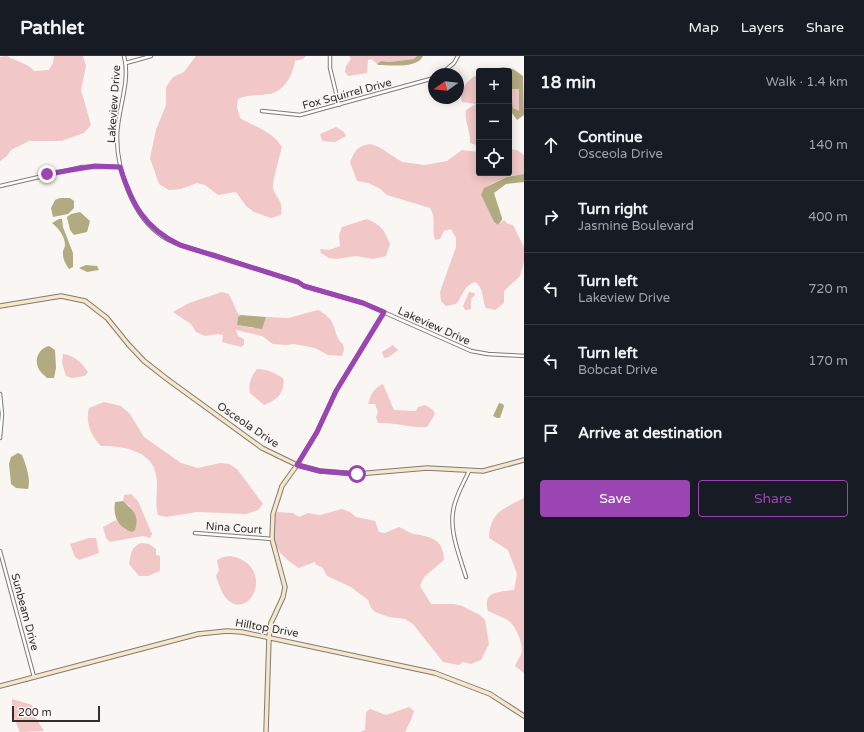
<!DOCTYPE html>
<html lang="en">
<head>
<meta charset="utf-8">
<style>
  :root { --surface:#171b24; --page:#20242c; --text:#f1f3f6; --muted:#9ea1a6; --line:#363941; --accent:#9b45b3 }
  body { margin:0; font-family:"Varela Round",sans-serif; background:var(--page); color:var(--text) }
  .controls { position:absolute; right:12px; top:12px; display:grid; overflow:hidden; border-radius:4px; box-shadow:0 2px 10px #0003 }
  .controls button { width:36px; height:36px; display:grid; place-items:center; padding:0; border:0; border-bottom:1px solid var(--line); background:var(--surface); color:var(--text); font:20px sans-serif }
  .compass { position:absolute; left:428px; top:12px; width:36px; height:36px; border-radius:50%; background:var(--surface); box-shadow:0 2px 10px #0003; rotate:255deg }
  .scale { position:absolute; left:12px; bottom:10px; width:88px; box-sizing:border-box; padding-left:4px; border:2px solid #302f2e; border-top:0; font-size:11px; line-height:14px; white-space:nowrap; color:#302f2e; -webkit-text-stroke:3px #faf6f3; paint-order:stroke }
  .stop { position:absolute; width:12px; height:12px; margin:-9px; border:3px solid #9b45b3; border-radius:50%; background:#fff }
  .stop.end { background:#9b45b3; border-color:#fff; box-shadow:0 1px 4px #0008 }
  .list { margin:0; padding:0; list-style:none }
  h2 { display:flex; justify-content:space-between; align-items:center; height:52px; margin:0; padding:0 16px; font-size:17px }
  h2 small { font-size:13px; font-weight:400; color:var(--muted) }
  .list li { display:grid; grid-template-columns:26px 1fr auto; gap:12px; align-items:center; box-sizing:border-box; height:72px; padding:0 16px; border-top:1px solid var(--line) }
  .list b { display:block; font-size:15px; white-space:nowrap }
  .list p { margin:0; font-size:13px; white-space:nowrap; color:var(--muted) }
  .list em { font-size:13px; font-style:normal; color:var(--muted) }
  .actions { display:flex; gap:8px; padding:12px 16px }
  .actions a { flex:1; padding:9px 0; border:1px solid var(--accent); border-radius:4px; text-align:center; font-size:14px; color:var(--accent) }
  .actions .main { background:var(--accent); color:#fff }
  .icon { flex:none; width:22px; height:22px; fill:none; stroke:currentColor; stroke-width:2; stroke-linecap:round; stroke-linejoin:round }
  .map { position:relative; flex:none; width:524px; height:676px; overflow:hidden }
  header { display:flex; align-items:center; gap:24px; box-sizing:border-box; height:56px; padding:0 20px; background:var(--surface); border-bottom:1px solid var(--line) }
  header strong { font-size:19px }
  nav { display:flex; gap:22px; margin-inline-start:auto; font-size:14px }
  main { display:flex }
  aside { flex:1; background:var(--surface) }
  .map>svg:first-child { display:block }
  .green { fill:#f1c7c7 }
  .water { fill:#b2ab81 }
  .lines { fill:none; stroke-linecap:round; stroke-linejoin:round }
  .street-casing { stroke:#7e7b78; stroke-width:4.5 }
  .secondary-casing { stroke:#7e7b78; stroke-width:5.5 }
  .street { stroke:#fff; stroke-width:2.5 }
  .secondary { stroke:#f7e6c7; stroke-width:3.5 }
  .route { stroke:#9b45b3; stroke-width:5 }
  .labels { text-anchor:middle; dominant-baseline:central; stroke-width:3; stroke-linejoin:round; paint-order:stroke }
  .street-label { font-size:11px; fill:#302f2e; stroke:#faf6f3 }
</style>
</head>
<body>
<header>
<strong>Pathlet</strong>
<nav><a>Map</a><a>Layers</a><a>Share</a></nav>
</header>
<main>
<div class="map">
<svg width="524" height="676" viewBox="0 0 524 676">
  <rect width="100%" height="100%" fill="#faf6f3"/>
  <path class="green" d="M7,0c9,6 20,6 27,15l15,-1 4,-7 1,-7h29l3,10 -5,24 10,35 -7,8 -23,8h-32l-18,9 -4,6 -7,5v-104z
    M196,0h110l-3,3 -8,2c-2,14 -11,31 -26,33 -12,2 -21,0 -31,5l-1,8 3,11c15,9 32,13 42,29 -2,8 -10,35 -9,41 4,13 10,10 8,27l-10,3 -17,-6 -8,-6 -10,-14 -18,3 -13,-10 -8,-2 -16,6 -12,1 -10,-6 -9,-26 6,-28 10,-25v-18l7,-10 11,-5z
    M349,0h68l-2,3 -26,3 -8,-1 -4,3 -5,-5 -4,1 -1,13 -19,3 -3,-4 1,-6 5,-7z
    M479,18v72l-9,-3c1,-12 -6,-21 -4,-33l10,-6 -14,-2c-4,-12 7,-24 17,-28z
    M509,30l2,3h8v23l-6,-4 -1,-9 -3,-1z
    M336,71l8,5 2,4 -11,6 -13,-1 -2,-7z
    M370,88l9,3 23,15 23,3 22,-4 15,-11 17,2v21h30v-24l8,1 7,5v19l-17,3 -16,7 -6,4 -4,7 13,27 4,3 6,-5 4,4 5,1 11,22v15l-4,14 -16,15v12l-9,7 -9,-2c-4,-8 -2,-21 -11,-26 -11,3 -12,14 -19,22l-10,2 -5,-5 -1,-9 16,-45v-9l-5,-9 -7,2 -4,8 -5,1c-4,-14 2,-20 -5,-32l-43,-13 -8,-7 -11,-5 -11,-2 -7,-19c5,-11 7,-16 20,-18z
    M367,163c15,7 17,10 23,25l-4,12 -13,3 -17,-3 -20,3 -7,-1 -8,-5 -1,-4 9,1 11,-4 -1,-11 3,-8z
    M222,236l7,2 9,20 3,1 -3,2 -1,8 16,3 10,-3 3,-8 22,1 30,-8c23,12 12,23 25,34l1,6 -2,6 -14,-1 -13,-7 -21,-4 -8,1 -13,-1 -11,-8 -26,-6 2,6 6,3v6l-3,2 -19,-5 1,-7 -5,-1 -13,2 -9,-4 -5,-8 -18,-12 16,-9z
    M469,236l5,1 1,2 -4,4v10l-6,1 -2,-4z
    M393,289l5,5 -9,7 -5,1 -2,-6z
    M63,298c11,1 19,9 25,18l-3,4 -13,2 -6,-2 -4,-13z
    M257,313c11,0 17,4 26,9 3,14 -7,23 -19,27l-14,-12c-2,-10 1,-16 7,-24z
    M383,328l11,26 22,1 2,-4 7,-2 7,4 3,5 -8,13c-17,1 -32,-5 -49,-4l-2,-6 2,-5 -3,-8h-7c3,-10 6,-16 15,-20z
    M104,346l17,4 9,8 14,23 37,26 17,5 22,-5 9,1 8,5 26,35 -5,6 -12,4 -49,-2 -31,5 -8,-2c-4,-14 1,-26 -2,-40 -4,-25 -34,-29 -55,-29 -10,-10 -16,-24 -12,-38z
    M131,438l7,7 14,33 -2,4 -7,-2 -33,6 -4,-4 -3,-11 13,-7 10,10 4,-24 -7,-4 1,-7z
    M524,442v175l-9,-7c2,-5 4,-8 6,-11 2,-5 0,-11 -1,-16 -9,-22 -13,-19 -32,-28 -6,-20 11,-19 26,-21l3,-16 -9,-24 -19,-12c1,-26 14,-29 35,-40z
    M342,453l8,3 6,5 19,4 4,11 6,1 14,-6c5,2 10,6 15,7 17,3 29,4 30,26l-20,17 -4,9 11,18h23l8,2 18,9 5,5 4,24 -8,16 -10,4 -8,-2 -4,3 -16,-3 -30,-38 -8,-5 -16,-2 -14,-5 -4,-4 -3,-8 -17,-13 -24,-11 -5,-9 -6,-2 -1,-3 -16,6c-22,-13 -34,-31 -22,-56l16,1 6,4 9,-4 12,2z
    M89,482h7l3,15 -20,7 -4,-3 -5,-13z
    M142,487l7,1 7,5v6l4,1v15l-12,5h-9l-10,-12c2,-10 2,-18 13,-21z
    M230,500c45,8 23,63 -1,45 -7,-5 -10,-17 -13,-25l3,-6 -2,-10 6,-3z
    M12,643l20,6 4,13 8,13 -24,1 -7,-16z
    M409,651l5,4 -3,9 -6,12h-45l5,-2 1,-18 4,-3 16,6z"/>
  <path class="water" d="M417,0h6c-6,13 -33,9 -45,9l-1,-1 4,-3 8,1 25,-3z
    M503,11l10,2 10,7 1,39 -7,5 -8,-11v-11l3,1 1,9 6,3v-22h-8l-2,-3v-15h-20z
    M524,118v8l-18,2 -12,9 8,25v2l-4,5 -4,-3 -13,-27 3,-7 23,-11z
    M60,142h10l4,3v7l-6,6 -15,3 -2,-9 4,-8z
    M80,156l10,9 -3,11 -13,3 -4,-5 -3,-13 4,-3z
    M59,163h3l1,8 10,26v14l-4,2c-3,-5 -6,-9 -6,-15 -1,-3 2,-6 2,-9 0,-9 -7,-17 -13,-22z
    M86,209l11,1 2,4 -12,2 -8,-4z
    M241,259l25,2 -4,12 -25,-4 1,-8z
    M49,290l6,4 1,18 -2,10h-7c-3,-3 -8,-7 -9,-11 -4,-9 2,-19 11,-21z
    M499,347l4,1 1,2 -4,12h-3l-4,-2z
    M18,397l4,2c4,10 9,24 6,34l-12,-1 -5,-4 -2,-20 2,-7z
    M123,445c9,9 17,13 12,29l-3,2c-15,-5 -19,-16 -17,-30z"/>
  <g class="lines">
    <defs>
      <path id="street" d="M124,0c7,26 -7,55 -7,81 0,34 16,80 45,99 15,10 35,14 52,19 28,9 56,18 84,27l6,4 59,17 108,48 17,3 36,2
        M330,0v12l9,37
        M126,7l25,-7
        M441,18l13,-11 4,-7
        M262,55l38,4 134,-37
        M0,130l82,-19h38
        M0,338l2,20 -2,24
        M297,409l20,-33 19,-41 48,-78
        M195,477l77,6
        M0,495l34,126
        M466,521c-7,-23 -19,-50 -11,-74 3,-11 9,-21 14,-32"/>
      <path id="secondary" d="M0,250l61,-10 24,5 22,17 21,26 16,17 23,18 95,69 35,17 23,6 37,3 70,-6 56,3 41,-11
        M0,630l198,-52 29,-3 15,1 193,41 55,21 34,22
        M266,676l3,-95 2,-14 12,-26 2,-10 -13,-48 1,-25 9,-28 15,-21"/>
    </defs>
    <use href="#street" class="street-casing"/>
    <use href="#secondary" class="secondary-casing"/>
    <use href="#street" class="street"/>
    <use href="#secondary" class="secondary"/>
  </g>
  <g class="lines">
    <path class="route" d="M47,118l48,-8 25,1c12,37 24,61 60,78l118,37 6,4 59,17 21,9 -48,79 -19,41 -20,33 23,6 37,3"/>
  </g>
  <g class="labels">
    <g class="street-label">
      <text transform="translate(347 38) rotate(-15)">Fox Squirrel Drive</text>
      <text transform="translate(114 48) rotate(-86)">Lakeview Drive</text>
      <text transform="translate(434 270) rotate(24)">Lakeview Drive</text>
      <text transform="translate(248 369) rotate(34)">Osceola Drive</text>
      <text transform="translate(234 472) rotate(4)">Nina Court</text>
      <text transform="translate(25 556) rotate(75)">Sunbeam Drive</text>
      <text transform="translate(267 572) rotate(10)">Hilltop Drive</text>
    </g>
  </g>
</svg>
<div class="controls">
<button>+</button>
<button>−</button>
<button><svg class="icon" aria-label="locate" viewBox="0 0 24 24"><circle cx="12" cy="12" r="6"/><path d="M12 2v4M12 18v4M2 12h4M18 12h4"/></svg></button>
</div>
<svg class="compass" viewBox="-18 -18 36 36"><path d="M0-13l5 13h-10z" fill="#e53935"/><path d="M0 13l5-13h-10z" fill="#9ea1a6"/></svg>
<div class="scale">200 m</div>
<div class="stop" style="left:357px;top:418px"></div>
<div class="stop end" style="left:47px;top:118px"></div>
</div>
<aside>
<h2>18 min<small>Walk · 1.4 km</small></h2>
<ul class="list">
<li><svg class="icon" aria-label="ahead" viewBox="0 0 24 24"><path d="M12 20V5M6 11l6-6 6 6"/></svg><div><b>Continue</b><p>Osceola Drive</p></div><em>140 m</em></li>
<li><svg class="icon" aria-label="right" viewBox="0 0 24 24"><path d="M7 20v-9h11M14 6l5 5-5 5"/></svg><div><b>Turn right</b><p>Jasmine Boulevard</p></div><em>400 m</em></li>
<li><svg class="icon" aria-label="left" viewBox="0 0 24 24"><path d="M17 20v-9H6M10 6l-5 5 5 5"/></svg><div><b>Turn left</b><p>Lakeview Drive</p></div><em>720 m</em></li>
<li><svg class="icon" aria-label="left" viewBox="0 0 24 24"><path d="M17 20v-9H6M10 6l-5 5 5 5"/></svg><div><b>Turn left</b><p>Bobcat Drive</p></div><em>170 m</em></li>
<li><svg class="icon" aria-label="arrive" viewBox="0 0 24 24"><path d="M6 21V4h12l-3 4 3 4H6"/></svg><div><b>Arrive at destination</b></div></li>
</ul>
<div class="actions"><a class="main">Save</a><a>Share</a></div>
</aside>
</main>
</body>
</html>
